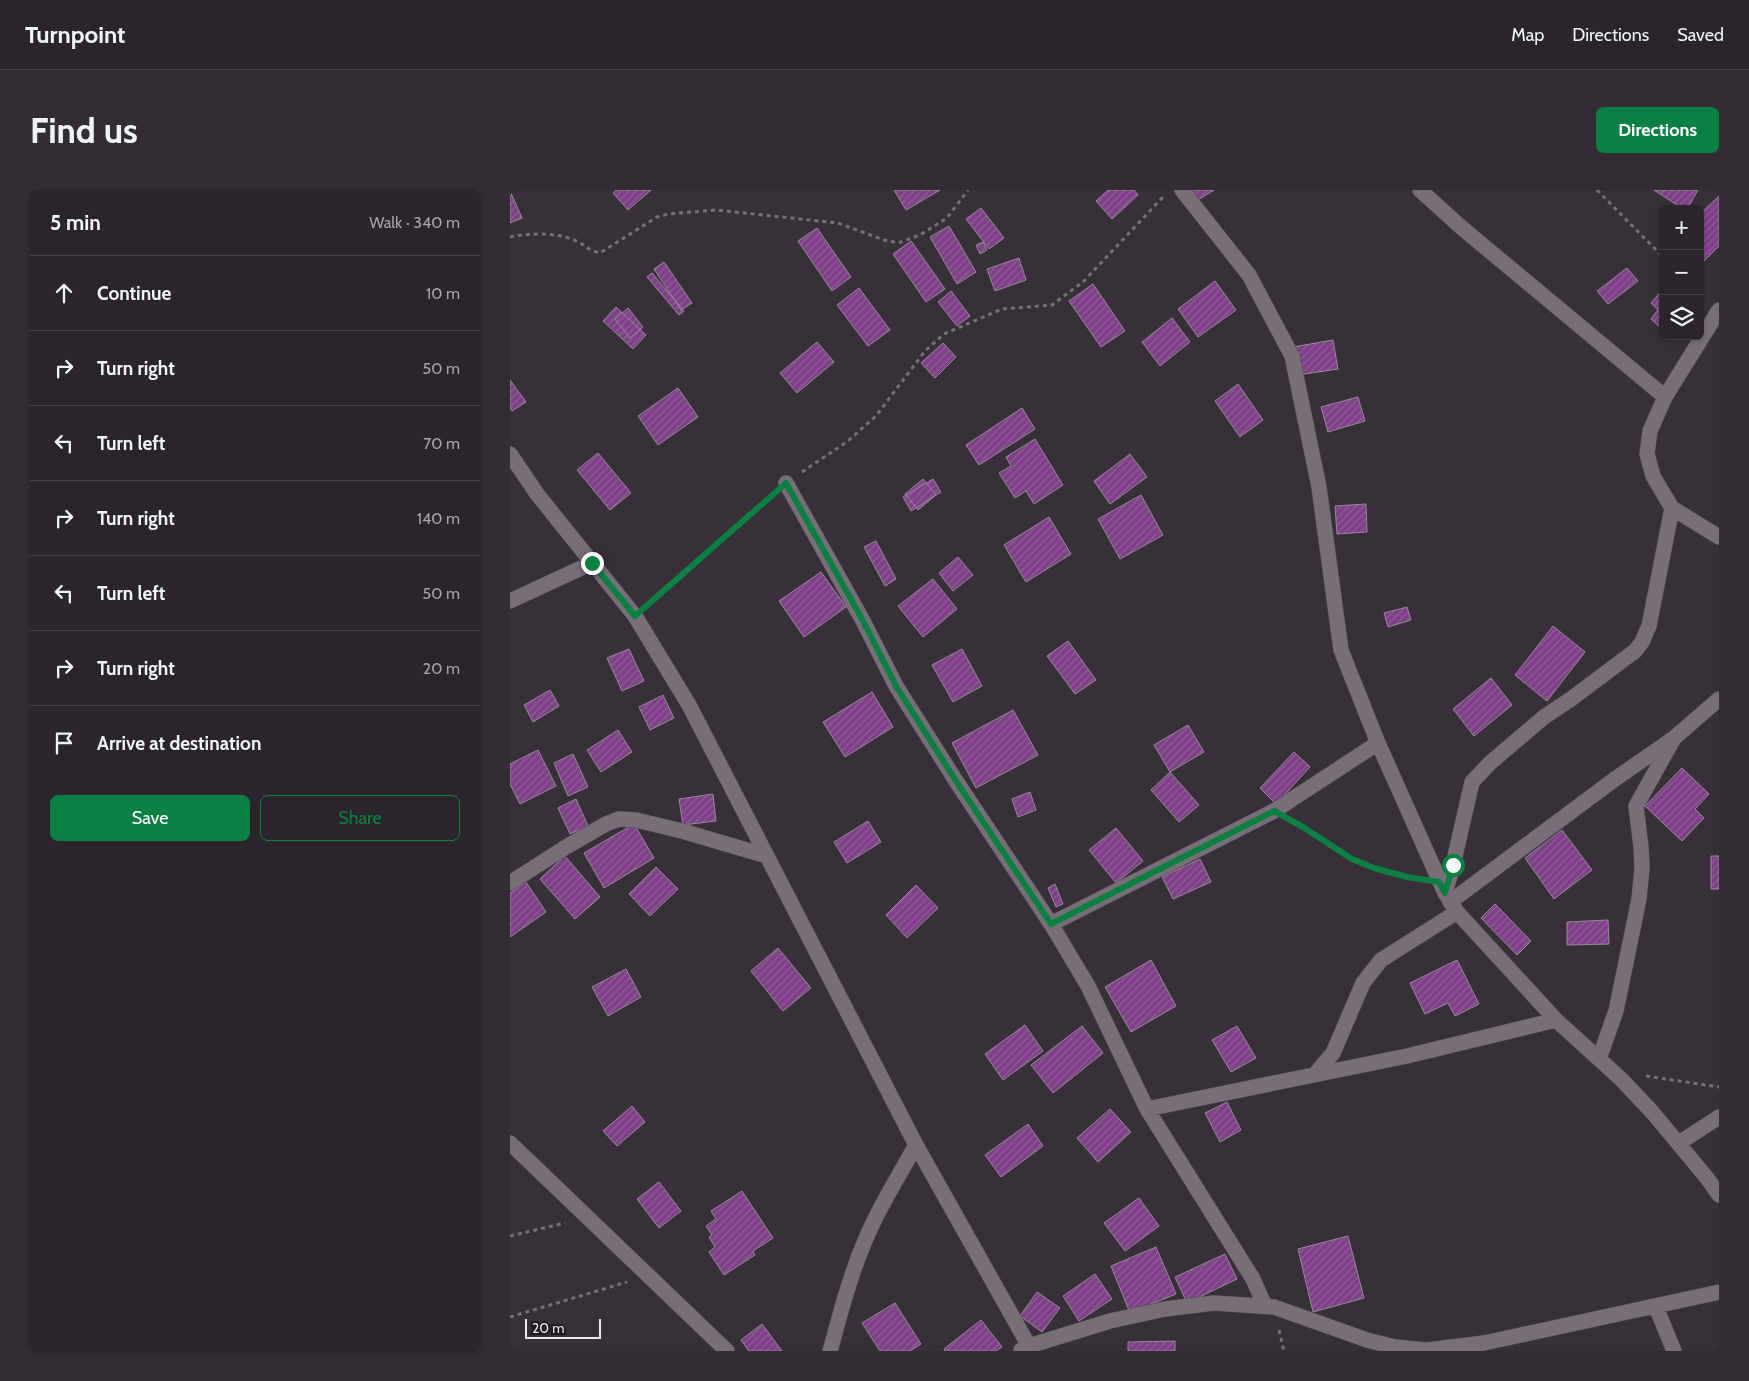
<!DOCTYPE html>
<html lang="en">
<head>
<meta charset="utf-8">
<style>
  :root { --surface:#2a242b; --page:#322c33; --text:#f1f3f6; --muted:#a5a4a9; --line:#464147; --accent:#0b8043 }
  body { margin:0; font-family:Cabin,sans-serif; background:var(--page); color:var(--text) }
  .controls { position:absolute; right:15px; top:15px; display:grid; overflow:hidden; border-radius:8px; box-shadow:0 1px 4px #0004 }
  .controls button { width:45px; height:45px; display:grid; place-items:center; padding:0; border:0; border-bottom:1px solid var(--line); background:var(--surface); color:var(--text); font:25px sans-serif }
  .scale { position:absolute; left:15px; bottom:12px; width:76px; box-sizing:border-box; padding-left:5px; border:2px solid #eee9ef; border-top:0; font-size:14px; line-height:18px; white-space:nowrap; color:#eee9ef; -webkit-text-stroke:4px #1d191d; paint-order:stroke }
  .stop { position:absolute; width:15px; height:15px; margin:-11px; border:4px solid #0b8043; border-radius:50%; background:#fff }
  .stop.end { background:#0b8043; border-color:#fff; box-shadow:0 1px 5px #0008 }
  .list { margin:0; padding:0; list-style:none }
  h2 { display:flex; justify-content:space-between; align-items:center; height:65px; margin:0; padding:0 20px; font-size:21px }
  h2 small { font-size:16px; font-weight:400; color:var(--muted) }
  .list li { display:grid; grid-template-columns:32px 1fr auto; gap:15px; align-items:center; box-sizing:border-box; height:75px; padding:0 20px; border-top:1px solid var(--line) }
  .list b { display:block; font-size:19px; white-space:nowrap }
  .list em { font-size:16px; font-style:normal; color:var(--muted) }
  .actions { display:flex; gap:10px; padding:15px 20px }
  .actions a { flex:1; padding:11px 0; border:1px solid var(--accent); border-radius:8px; text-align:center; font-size:18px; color:var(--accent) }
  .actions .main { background:var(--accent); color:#fff }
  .icon { flex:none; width:28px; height:28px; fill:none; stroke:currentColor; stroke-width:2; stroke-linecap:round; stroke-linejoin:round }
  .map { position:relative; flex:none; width:1209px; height:1161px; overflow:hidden; border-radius:8px }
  header { display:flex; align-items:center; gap:30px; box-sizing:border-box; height:70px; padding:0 25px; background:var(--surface); border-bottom:1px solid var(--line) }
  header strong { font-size:24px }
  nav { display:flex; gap:28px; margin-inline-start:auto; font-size:18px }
  .intro { display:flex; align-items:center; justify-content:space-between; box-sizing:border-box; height:120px; padding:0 30px }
  h1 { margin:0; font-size:35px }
  .button { padding:12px 22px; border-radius:8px; background:var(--accent); color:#fff; font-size:18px; font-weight:700 }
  main { display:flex; gap:30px; padding:0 30px }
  aside { flex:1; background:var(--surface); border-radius:8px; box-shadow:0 1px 4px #0004 }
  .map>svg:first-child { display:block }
  .building { fill:url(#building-hatch); stroke:#958b96 }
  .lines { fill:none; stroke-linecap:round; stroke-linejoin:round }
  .minor-casing { stroke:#554e56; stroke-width:16 }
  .path { stroke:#766f77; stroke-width:3; stroke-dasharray:4 4; stroke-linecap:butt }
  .minor { stroke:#776e78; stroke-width:15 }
  .route { stroke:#0b8043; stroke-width:6 }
</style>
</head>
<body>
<header>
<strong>Turnpoint</strong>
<nav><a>Map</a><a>Directions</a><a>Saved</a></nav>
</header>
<div class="intro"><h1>Find us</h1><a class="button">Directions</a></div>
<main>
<aside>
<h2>5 min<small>Walk · 340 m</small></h2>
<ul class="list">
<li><svg class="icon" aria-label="ahead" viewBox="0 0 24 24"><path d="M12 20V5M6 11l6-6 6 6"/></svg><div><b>Continue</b></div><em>10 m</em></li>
<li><svg class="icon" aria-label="right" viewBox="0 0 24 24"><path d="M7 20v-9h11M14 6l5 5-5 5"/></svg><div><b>Turn right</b></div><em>50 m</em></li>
<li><svg class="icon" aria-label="left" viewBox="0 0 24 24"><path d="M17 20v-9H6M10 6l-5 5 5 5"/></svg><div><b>Turn left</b></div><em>70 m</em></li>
<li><svg class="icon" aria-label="right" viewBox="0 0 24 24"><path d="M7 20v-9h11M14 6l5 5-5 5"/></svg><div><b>Turn right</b></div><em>140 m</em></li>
<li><svg class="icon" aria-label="left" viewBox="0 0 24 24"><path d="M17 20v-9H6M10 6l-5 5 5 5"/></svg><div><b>Turn left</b></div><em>50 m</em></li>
<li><svg class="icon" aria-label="right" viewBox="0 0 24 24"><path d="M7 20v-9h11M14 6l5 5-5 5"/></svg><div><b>Turn right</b></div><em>20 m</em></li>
<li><svg class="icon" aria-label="arrive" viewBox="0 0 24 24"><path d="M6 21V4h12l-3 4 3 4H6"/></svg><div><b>Arrive at destination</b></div></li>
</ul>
<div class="actions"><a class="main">Save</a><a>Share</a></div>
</aside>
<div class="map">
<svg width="1209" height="1161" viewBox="0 0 1209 1161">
  <defs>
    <pattern id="building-hatch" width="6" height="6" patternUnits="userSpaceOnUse" patternTransform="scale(1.25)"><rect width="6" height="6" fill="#7e4087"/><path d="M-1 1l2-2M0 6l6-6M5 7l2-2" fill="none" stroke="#915c98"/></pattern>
  </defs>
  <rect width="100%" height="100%" fill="#383039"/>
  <path class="building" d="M106,0h35l-23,20 -15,-17z
    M384,0h46l-34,20z
    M598,0h26l4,5 -26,24 -16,-18z
    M682,0h22l-16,10z
    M1144,0h44l-11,19h-4z
    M0,1l12,27 -12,5z
    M1209,6v50l-19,19v-51z
    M471,18l23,30 -15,11 -23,-30z
    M439,36l27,46 -19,12 -27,-47z
    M307,38l34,49 -19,14 -34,-50z
    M401,51l34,48 -19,13 -33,-48z
    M473,52l4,8 -7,4 -4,-9z
    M509,68l7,22 -31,11 -8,-22z
    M154,72l28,41 -11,7 -27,-41z
    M1117,78l11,13 -30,23 -11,-13z
    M142,83l32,38 -5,4 -32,-38z
    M705,91l21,29 -38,27 -20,-28z
    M583,94l32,47 -24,16 -32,-46z
    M349,98l31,42 -22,16 -31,-41z
    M1153,99v41l-12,-11 7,-9 -7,-7z
    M441,101l19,25 -13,10 -19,-24z
    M106,117l30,28 -13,14 -30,-28z
    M118,118l15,19 -13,11 -15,-19z
    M662,128l18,24 -30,24 -18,-24z
    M823,150l5,29 -40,6 -5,-28z
    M307,152l17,20 -37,31 -17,-20z
    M433,153l13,14 -21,21 -14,-15z
    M0,190l16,22 -14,9 -2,-3z
    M728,194l25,36 -23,17 -25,-36z
    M168,198l20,29 -40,28 -20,-29z
    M848,207l7,24 -37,11 -7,-25z
    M512,218l13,21 -56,36 -13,-20z
    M525,249l28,46 -29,19 -8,-13 -11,7 -16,-25 12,-7 -5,-9z
    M88,263l33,40 -21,17 -33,-40z
    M620,264l17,23 -37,27 -16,-23z
    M413,289l13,16 -18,15 -13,-16z
    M423,289l8,13 -30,19 -8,-14z
    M631,305l22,40 -43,24 -22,-40z
    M856,314l1,28 -30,2 -2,-28z
    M539,327l22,37 -45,28 -22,-37z
    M366,351l20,38 -11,7 -21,-39z
    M448,367l15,18 -20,16 -14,-18z
    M311,382l25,35 -42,30 -25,-36z
    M423,389l24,30 -34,28 -25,-31z
    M897,417l4,13 -23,7 -4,-14z
    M1043,436l32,26 -38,49 -32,-26z
    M558,451l28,39 -21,14 -28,-38z
    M119,459l15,32 -22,10 -15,-33z
    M452,459l20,37 -29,16 -21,-37z
    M981,488l21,27 -38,31 -21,-27z
    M40,500l9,16 -26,16 -9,-17z
    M362,502l21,35 -48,30 -22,-35z
    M153,505l11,23 -24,12 -11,-23z
    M503,520l25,45 -62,33 -24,-45z
    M678,535l16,27 -34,20 -16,-27z
    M108,540l14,22 -31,20 -14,-22z
    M28,560l18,36 -36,18 -10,-20v-20z
    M784,562l16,15 -34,37 -16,-16z
    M63,564l15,33 -20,9 -14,-33z
    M1172,578l27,26 -14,15 9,9 -22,23 -37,-35z
    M660,582l29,33 -20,17 -28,-32z
    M520,602l6,18 -18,7 -6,-18z
    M203,604l3,27 -33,4 -4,-26z
    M66,609l12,27 -18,8 -12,-26z
    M358,631l13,21 -34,21 -13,-21z
    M124,634l20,34 -50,30 -20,-35z
    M606,638l27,33 -27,22 -27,-33z
    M1052,640l30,40 -38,29 -29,-41z
    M55,666l35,41 -25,22 -35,-40z
    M1201,666h8v33h-8z
    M690,669l11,23 -38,17 -11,-22z
    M146,677l22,22 -28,27 -21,-22z
    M16,692l20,30 -36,25v-44z
    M545,694l8,20 -7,3 -8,-19z
    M406,695l22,23 -31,30 -21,-23z
    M985,714l36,37 -14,14 -36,-37z
    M1098,730l1,24 -42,1v-23z
    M268,758l33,40 -28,23 -32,-40z
    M641,770l25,46 -45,26 -26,-45z
    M947,770l22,44 -24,12 -7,-13 -23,11 -15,-31z
    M116,779l15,28 -33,19 -16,-29z
    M515,835l18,26 -40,29 -18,-26z
    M572,836l21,27 -50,40 -22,-28z
    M727,836l19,32 -25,14 -19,-32z
    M717,912l14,28 -21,12 -15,-29z
    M122,916l13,16 -28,24 -14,-15z
    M600,919l21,23 -33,30 -21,-24z
    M518,934l15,22 -42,31 -16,-22z
    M149,992l22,29 -22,17 -22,-29z
    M232,1001l31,47 -20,13 2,4 -31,20 -15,-23 6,-5 -6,-10 3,-2 -6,-9 10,-7 -5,-8z
    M629,1008l20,28 -34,25 -21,-28z
    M838,1046l16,62 -51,14 -15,-63z
    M646,1057l20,47 -46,19 -19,-47z
    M715,1064l12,25 -50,24 -12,-26z
    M585,1084l17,25 -33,22 -16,-25z
    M527,1102l23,16 -18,24 -22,-16z
    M385,1113l26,41 -11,7h-30l-18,-28z
    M471,1130l21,27 -6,4h-51l-1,-2z
    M252,1134l20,27h-33l-8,-11z
    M665,1151v10h-47v-9z"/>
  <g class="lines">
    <defs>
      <path id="minor" d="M672,0l67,85 43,81 27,131 22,163 37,93 67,150 12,19 99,108 65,59 32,34 54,65 12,17
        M910,0l42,38 203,169
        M1209,120l-54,87 -15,34 -3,23 6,22 19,32 47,29
        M0,264l27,40 98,122 54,89 227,440 113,201
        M276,293l76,136 34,67 60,95 95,143 37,62 59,123 106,170 12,27
        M0,411l82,-38
        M0,693l56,-36 40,-23 13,-5 17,1 46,11 85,25
        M935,703l8,-28 19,-83 18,-19 54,-46 27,-18 64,-48 7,-9 7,-16 23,-118
        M940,712l165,-123 59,-41 45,-39
        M541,734l223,-113 104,-68
        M1089,869l17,-48 23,-112 3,-31 -1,-21 -5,-41 38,-68
        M806,883l17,-20 30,-70 18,-23 76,-48
        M637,919l260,-53 149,-36
        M0,953l217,208
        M1169,953l40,-26
        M1146,1117l18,44
        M511,1160l8,-4 81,-25 55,-12 49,-6 60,4 93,33 28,7 32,3 57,-7 235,-51
        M320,1161c10,-35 18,-70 32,-103 14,-36 35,-69 54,-103"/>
    </defs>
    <use href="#minor" class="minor-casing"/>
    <path class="path" d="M1087,0l66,67
      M0,47c19,-4 48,-5 66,4 10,4 11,9 24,12l57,-36 11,-3 48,-4 122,13 46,17 14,3 22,-8 27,-17 21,-28
      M292,282l46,-31 28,-25 49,-65 19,-17 58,-25 50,-4 32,-24 79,-84
      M141,413l120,-107
      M784,632l57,37 23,9 42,11
      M1136,886l73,11
      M0,1046l55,-13
      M0,1127l117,-35
      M769,1140l5,21"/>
    <use href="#minor" class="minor"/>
  </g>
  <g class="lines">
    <path class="route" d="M82,373l43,53 151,-133 76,136 34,67 60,95 95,143 223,-113 29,16 49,32 22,9 33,9 32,5 6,11 8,-28"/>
  </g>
</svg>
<div class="controls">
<button>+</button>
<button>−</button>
<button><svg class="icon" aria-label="layers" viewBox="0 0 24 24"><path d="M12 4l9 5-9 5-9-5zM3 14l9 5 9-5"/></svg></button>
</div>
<div class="scale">20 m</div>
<div class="stop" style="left:943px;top:675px"></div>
<div class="stop end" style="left:82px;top:373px"></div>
</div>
</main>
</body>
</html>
